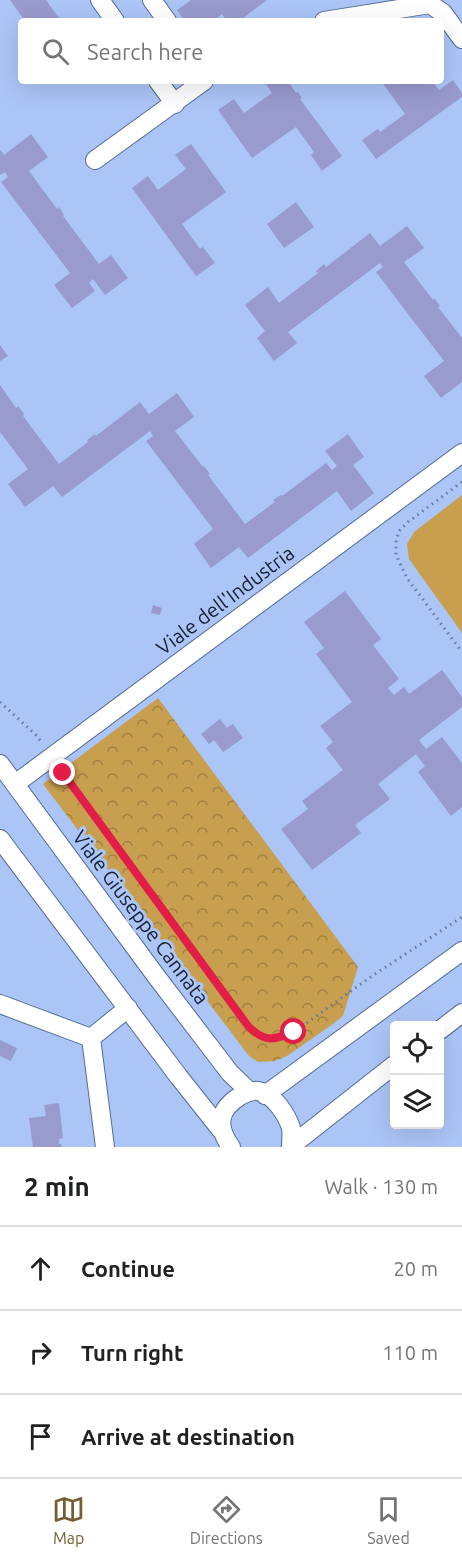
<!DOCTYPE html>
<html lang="en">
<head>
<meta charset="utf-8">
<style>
  :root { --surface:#fff; --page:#f6f6f6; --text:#202124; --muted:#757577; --line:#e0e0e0; --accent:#755d2e }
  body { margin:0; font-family:Ubuntu,sans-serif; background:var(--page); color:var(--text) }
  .controls { position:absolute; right:18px; bottom:18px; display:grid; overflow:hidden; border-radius:6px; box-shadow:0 6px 24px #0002 }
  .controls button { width:54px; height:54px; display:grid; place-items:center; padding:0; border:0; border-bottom:2px solid var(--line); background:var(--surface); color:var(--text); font:30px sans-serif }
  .stop { position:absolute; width:18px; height:18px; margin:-14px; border:4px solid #e11d48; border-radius:50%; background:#fff }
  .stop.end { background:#e11d48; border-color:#fff; box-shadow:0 2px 6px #0008 }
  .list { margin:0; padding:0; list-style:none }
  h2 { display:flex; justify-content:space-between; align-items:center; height:78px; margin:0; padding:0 24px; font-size:26px }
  h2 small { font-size:20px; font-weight:400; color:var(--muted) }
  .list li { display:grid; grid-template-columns:39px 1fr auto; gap:18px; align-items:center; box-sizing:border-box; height:84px; padding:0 24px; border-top:2px solid var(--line) }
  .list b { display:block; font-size:22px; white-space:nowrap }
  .list em { font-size:20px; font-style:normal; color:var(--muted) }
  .icon { flex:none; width:33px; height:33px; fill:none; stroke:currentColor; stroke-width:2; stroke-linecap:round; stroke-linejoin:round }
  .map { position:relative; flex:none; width:462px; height:1147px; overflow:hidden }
  .search { position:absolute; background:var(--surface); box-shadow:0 6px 24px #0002; left:18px; right:18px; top:18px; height:66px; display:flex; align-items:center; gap:15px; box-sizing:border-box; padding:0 21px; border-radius:6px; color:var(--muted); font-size:22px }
  .sheet { height:330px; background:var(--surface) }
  nav { display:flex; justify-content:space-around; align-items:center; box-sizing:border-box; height:84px; border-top:2px solid var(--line); background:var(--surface); font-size:16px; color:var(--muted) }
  nav a { display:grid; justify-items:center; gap:3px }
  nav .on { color:var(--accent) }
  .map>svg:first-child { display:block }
  .green { fill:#c79f4e }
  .park { fill:url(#park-crowns) }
  .building { fill:#999ace }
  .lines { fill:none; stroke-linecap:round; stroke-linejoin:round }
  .minor-casing { stroke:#536a95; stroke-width:20 }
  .path { stroke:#677a9c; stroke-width:3; stroke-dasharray:1.5 4.5; stroke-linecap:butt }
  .minor { stroke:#fff; stroke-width:18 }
  .route { stroke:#e11d48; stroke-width:8 }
  .labels { text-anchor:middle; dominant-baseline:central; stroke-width:6; stroke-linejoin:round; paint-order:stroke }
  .street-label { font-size:20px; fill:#161f31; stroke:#abc5f6 }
</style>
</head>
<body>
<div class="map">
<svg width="462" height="1147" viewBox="0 0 462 1147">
  <defs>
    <pattern id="park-crowns" width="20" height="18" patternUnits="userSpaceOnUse" patternTransform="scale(1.5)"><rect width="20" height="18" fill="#c79f4e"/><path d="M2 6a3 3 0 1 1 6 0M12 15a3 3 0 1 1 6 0" fill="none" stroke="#a18141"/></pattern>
  </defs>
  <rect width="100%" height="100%" fill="#abc5f6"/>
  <path class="green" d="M462,495v138l-53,-74 -2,-15 7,-12z"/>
  <path class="park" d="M158,698l200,269 -15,49 -10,8 -46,32 -12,5 -17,1 -9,-6 -206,-272z"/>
  <path class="building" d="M10,0h36l15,21h-36z
    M191,0h76l-28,21h-12l-5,-7 -9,7h-28l-8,-11z
    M453,80l9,13v4l-86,62 -14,-19 16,-11 2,3 25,-18 -24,-33h51l7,9z
    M264,81h24l8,12 2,-1 4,6 -2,1 42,57 -20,15 -11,-16 3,-3 -18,-25 -44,31 -34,-48 16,-11 10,14 28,-20z
    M31,134l17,23 -19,14 28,38 2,-2 5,8 -1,1 36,48 12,-9 17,23 -23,17 -12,-16 -4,4 6,8 -23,17 -18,-23 16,-12 -69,-91 7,-5 -3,-5 -5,3v-25l4,5z
    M191,144l35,48 -44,32 18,25 3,-2 12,16 -19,13 -64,-88 16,-12 10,14 28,-21 -11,-14z
    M296,202l18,25 -30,21 -17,-24z
    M407,226l17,22 -20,14 29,38 1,-2 6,8 -2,1 24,31v44l-21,16 -17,-22 20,-15 -68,-89 7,-5 -3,-4 -92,69 9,11 -23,18 -17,-23 8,-7 -20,-26 23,-18 11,16 39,-30 -2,-2 8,-7 2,3 44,-34 10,13z
    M0,345l8,11 -8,5z
    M0,385l16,23 2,-2 6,8 -1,2 36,48 29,-22 -1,-2 8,-6 1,2 44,-34 9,12 28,-21 17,24 -19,14 28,36 1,-1 6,8 -2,1 37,49 30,-22 -2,-2 8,-5 1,1 44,-33 6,7 5,-4 -12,-15 23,-17 16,23 -11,8 21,28 -23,18 -14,-20 -89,67 -9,-11 -28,21 -17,-24 19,-15 -67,-88 7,-5 -3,-5 -88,66 -9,-11 -28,21 -17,-23 20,-15 -28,-37z
    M345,591l36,48 -8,6 26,34 -11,9 6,7 10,-8 5,7 33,-24 20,27v10l-43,33 7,9 16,-12 20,26v44l-11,9 -33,-44 7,-6 -9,-12 -38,30 12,15 -35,26 6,8 -49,37 -31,-41 27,-20 -6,-8 41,-31 -17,-22 7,-6 -13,-16 32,-24 -36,-48 8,-6 -20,-26z
    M153,605l9,3 -2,7 -9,-2z
    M220,719l7,9 6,-4 10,14 -20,14 -9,-12 -5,4 -8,-10z
    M0,1040l17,8 -6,13 -11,-5z
    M59,1103l4,35 -4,1v5h2l1,3h-29l-4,-29 17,-2 -2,-11z"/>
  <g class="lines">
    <defs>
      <path id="minor" d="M100,0l15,21
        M152,0l15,21
        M324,21l106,-17 13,9 19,26
        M158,81l17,23
        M95,160l109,-79
        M0,764l156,212 74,97 20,19
        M15,784l447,-331
        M0,839l179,238 42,53
        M0,1004l91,34 14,109
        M440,1030l22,-17
        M91,1038l37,-30
        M265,1095l197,-144
        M291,1146l103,-81
        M231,1147c-15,-21 -13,-37 9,-51 4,-2 13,-6 18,-5 15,2 29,24 33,37 1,6 0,13 0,19"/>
    </defs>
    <use href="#minor" class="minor-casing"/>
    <path class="path" d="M462,482l-54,40 -9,9 -3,11v13l11,23 55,74
      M0,702l36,33 6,8
      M61,770l187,256 17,13h8l21,-7 78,-56 90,-59"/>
    <use href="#minor" class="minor"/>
  </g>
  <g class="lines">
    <path class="route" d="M63,773l185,253c17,17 25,14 46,6"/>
  </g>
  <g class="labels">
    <g class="street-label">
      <text transform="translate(225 600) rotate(-37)">Viale dell'Industria</text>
      <text transform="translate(141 917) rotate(53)">Viale Giuseppe Cannata</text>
    </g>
  </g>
</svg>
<div class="controls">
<button><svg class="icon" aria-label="locate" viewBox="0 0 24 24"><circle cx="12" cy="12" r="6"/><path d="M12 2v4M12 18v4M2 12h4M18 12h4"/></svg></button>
<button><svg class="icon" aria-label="layers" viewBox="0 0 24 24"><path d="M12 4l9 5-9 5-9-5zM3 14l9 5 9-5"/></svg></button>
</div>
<div class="stop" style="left:294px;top:1032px"></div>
<div class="stop end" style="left:63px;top:773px"></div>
<div class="search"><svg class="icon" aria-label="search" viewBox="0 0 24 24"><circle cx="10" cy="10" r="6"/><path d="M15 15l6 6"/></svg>Search here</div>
</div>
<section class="sheet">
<h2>2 min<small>Walk · 130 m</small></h2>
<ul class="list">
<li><svg class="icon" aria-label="ahead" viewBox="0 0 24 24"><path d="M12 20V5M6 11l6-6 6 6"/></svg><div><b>Continue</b></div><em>20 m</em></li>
<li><svg class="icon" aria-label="right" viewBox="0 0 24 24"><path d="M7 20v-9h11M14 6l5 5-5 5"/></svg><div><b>Turn right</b></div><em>110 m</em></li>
<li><svg class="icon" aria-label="arrive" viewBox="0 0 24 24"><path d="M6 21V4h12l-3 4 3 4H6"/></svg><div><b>Arrive at destination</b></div></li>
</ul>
</section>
<nav>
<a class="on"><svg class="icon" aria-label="map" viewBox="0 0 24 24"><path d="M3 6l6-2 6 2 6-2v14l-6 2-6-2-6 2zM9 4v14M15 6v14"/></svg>Map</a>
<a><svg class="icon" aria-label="directions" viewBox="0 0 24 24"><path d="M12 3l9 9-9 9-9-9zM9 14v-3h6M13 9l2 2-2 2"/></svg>Directions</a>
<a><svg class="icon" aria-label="saved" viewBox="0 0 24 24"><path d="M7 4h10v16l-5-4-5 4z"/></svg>Saved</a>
</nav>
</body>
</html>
